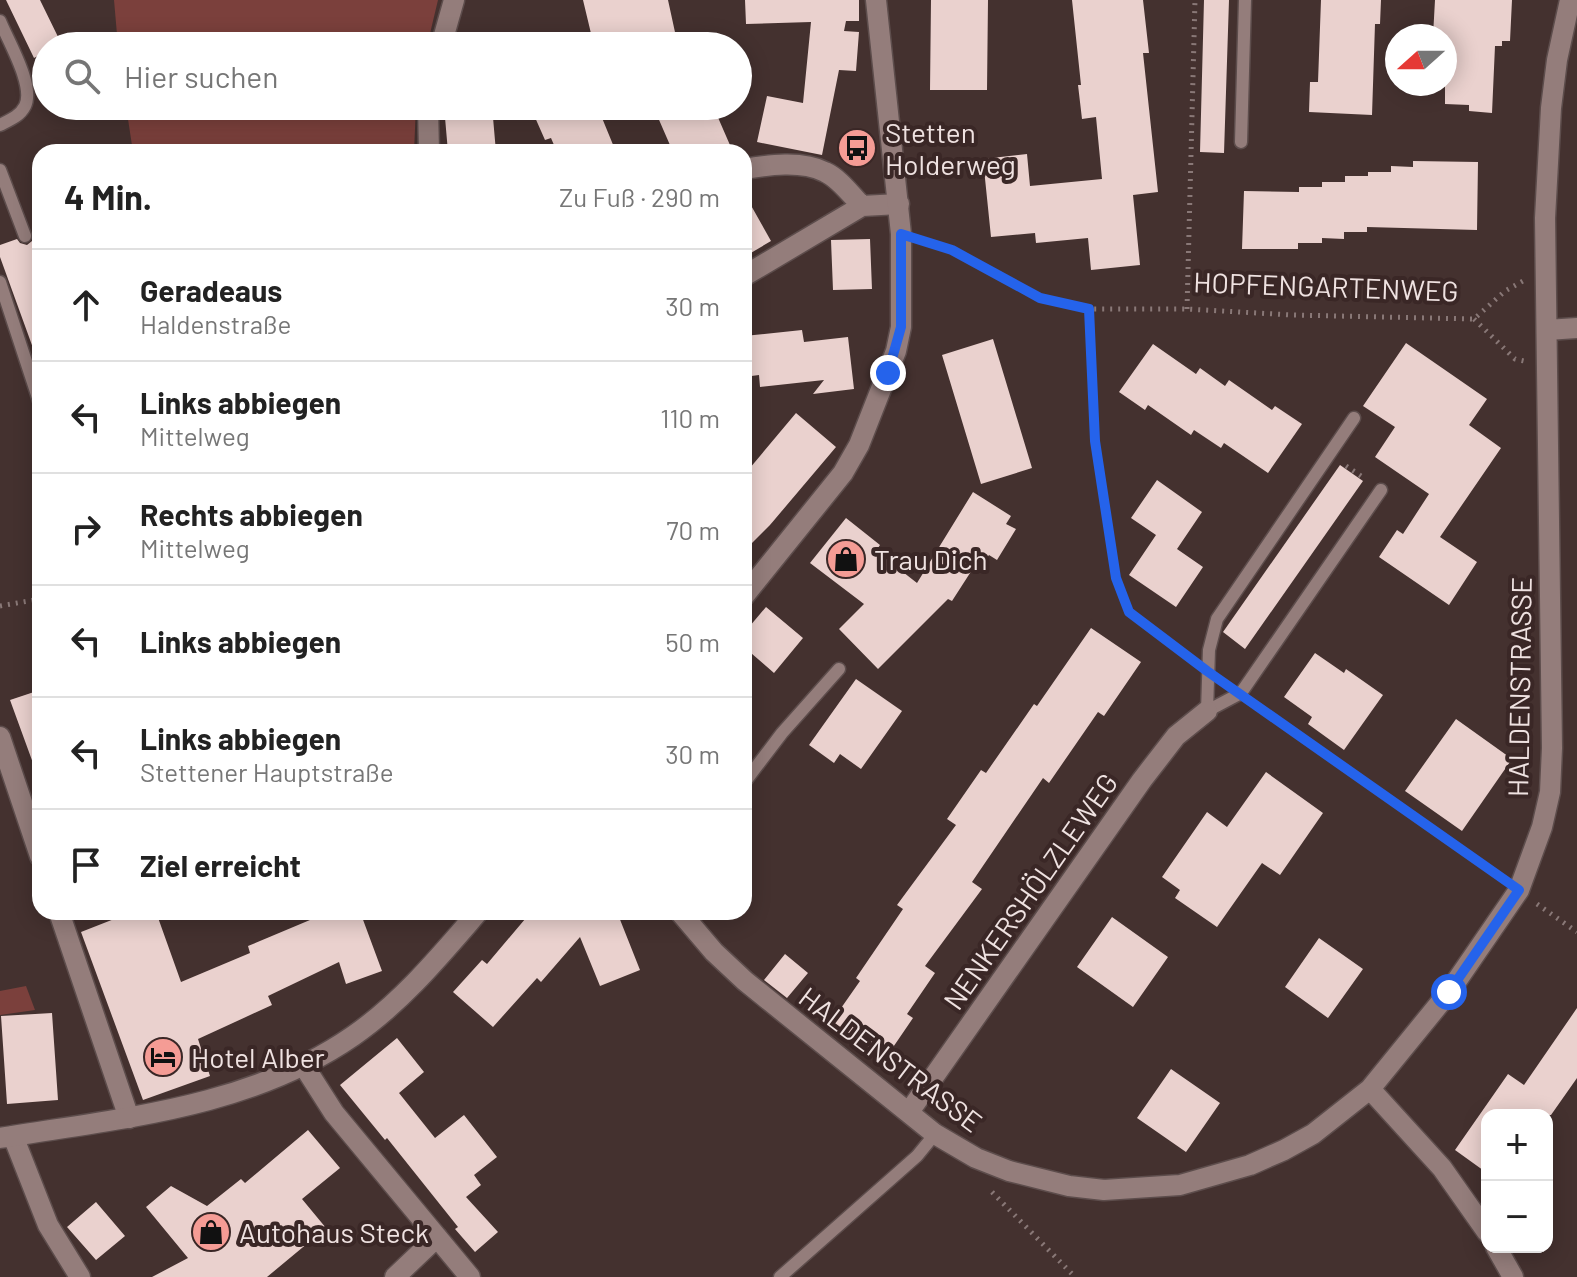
<!DOCTYPE html>
<html lang="de">
<head>
<meta charset="utf-8">
<style>
  :root { --surface:#fff; --page:#f2f2f2; --text:#222; --muted:#767676; --line:#e0e0e0 }
  body { margin:0; font-family:Barlow,sans-serif; background:var(--page); color:var(--text) }
  .controls { position:absolute; right:24px; bottom:24px; display:grid; overflow:hidden; border-radius:16px; box-shadow:0 4px 20px #0003 }
  .controls button { width:72px; height:72px; display:grid; place-items:center; padding:0; border:0; border-bottom:2px solid var(--line); background:var(--surface); color:var(--text); font:40px sans-serif }
  .compass { position:absolute; left:1385px; top:24px; width:72px; height:72px; border-radius:50%; background:var(--surface); box-shadow:0 4px 20px #0003; rotate:249deg }
  .stop { position:absolute; width:24px; height:24px; margin:-18px; border:6px solid #2563eb; border-radius:50%; background:#fff }
  .stop.end { background:#2563eb; border-color:#fff; box-shadow:0 2px 8px #0008 }
  .list { margin:0; padding:0; list-style:none }
  h2 { display:flex; justify-content:space-between; align-items:center; height:104px; margin:0; padding:0 32px; font-size:34px }
  h2 small { font-size:26px; font-weight:400; color:var(--muted) }
  .list li { display:grid; grid-template-columns:52px 1fr auto; gap:24px; align-items:center; box-sizing:border-box; height:112px; padding:0 32px; border-top:2px solid var(--line) }
  .list b { display:block; font-size:30px; white-space:nowrap }
  .list p { margin:0; font-size:26px; white-space:nowrap; color:var(--muted) }
  .list em { font-size:26px; font-style:normal; color:var(--muted) }
  .icon { flex:none; width:44px; height:44px; fill:none; stroke:currentColor; stroke-width:2; stroke-linecap:round; stroke-linejoin:round }
  .map { position:relative; flex:none; width:1577px; height:1277px; overflow:hidden }
  .search { position:absolute; background:var(--surface); box-shadow:0 4px 20px #0003; left:32px; top:32px; width:720px; height:88px; display:flex; align-items:center; gap:20px; box-sizing:border-box; padding:0 28px; border-radius:44px; color:var(--muted); font-size:30px }
  .panel { position:absolute; background:var(--surface); box-shadow:0 4px 20px #0003; left:32px; top:144px; width:720px; height:776px; border-radius:24px }
  .map>svg:first-child { display:block }
  .green { fill:#7b403c }
  .building { fill:#ead1ce }
  .lines { fill:none; stroke-linecap:round; stroke-linejoin:round }
  .lane-casing { stroke:#5d4d4c; stroke-width:15 }
  .street-casing { stroke:#5d4d4c; stroke-width:23 }
  .secondary-casing { stroke:#5d4d4c; stroke-width:23 }
  .path { stroke:#897877; stroke-width:5; stroke-dasharray:2 6; stroke-linecap:butt }
  .lane { stroke:#947d7b; stroke-width:12 }
  .street { stroke:#947d7b; stroke-width:20 }
  .secondary { stroke:#947d7b; stroke-width:20 }
  .route { stroke:#2563eb; stroke-width:10 }
  .labels { text-anchor:middle; dominant-baseline:central; stroke-width:8; stroke-linejoin:round; paint-order:stroke }
  .poi-label { font-size:28px; fill:#efe2e1; stroke:#3a2726; text-anchor:start }
  .street-label { font-size:28px; fill:#efe2e1; stroke:#3a2726 }
</style>
</head>
<body>
<div class="map">
<svg width="1577" height="1277" viewBox="0 0 1577 1277">
  <rect width="100%" height="100%" fill="#44312f"/>
  <path class="green" d="M114,0h324l-11,46h-309z
    M126,106h290l-2,46h-281z
    M26,986l9,24 -35,5v-24z"/>
  <path class="building" d="M6,0h34l22,45 -16,1v6l-12,6z
    M583,0h85l10,46h-84z
    M745,0h114v21h-13l-2,10 15,1 -3,39 -17,-1 -17,85 -65,-13 10,-46 36,7 8,-81 -65,2z
    M931,0h57l-1,90h-57z
    M1072,0h71l6,53h-6l15,139 -25,3 7,70 -49,5 -3,-32 -52,5 -1,-10 -44,4 -8,-78 44,-5 3,32 72,-7 -6,-62 -14,2 -4,-34h3z
    M1204,0h25l-5,153 -24,-1z
    M1321,0h60l-1,24h-5l-3,91 -63,-3 1,-30h8z
    M1435,0h77l-2,41h-8v5h-7l-3,67 -23,-2v-6l-24,-1v-68h-12z
    M444,106h48l4,46h-48z
    M530,106h57l4,11 9,-4 16,39h-59l-6,-14 -6,2z
    M653,106h60l20,46h-60z
    M1413,161l65,1 -1,68 -110,-3v5h-23v7l-22,-1v5h-24v6h-56l2,-58 55,1v-5h23v-5h23v-6h23v-4h23v-6l22,1z
    M744,193l27,48 -27,16z
    M40,231v128h-3l-37,-102v-12l17,-6 3,4 7,2 5,-4 1,-8z
    M870,239l2,50 -39,1 -2,-50z
    M802,330l2,12 44,-5 6,52 -41,5 11,-14 -64,7 -1,-12 -15,2v-41z
    M993,339l39,129 -51,16 -39,-129z
    M1406,343l81,56 -18,26 32,23 -61,89 37,25 -28,43 -70,-48 18,-27 6,4 26,-40 -54,-37 20,-30 -32,-21z
    M1153,344l43,30 4,-6 25,18 4,-6 43,30 3,-4 27,18 -34,49 -44,-30 -3,5 -27,-18 -3,5 -43,-30 -3,5 -26,-18z
    M796,413l40,34 -66,78 -26,26v-76z
    M1340,465l23,16 -118,168 -22,-17z
    M1157,480l45,32 -25,37 26,18 -27,40 -47,-32 27,-40 -25,-17z
    M973,492l38,24 -5,8 10,5 -19,31 -8,-5 -3,4 -5,-3 -29,45 -4,-2 -70,70 -39,-40 25,-25 -54,-41 36,-45 34,27 -4,6 41,32z
    M766,607l37,31 -29,35 -30,-26v-14z
    M1091,628l50,34 -37,54 -6,-4 -49,71 -6,-5 -71,104 10,7 -57,77 10,7 -28,41 6,4 -28,41 -53,-38 28,-40 -4,-3 47,-69 -6,-4 59,-80 -9,-6 34,-49 5,3 48,-69 3,2z
    M1315,653l29,20 2,-4 37,26 -39,55 -36,-26 4,-7 -28,-20z
    M856,679l46,32 -41,58 -21,-15 -6,9 -25,-18z
    M40,690v84h-3l-27,-74z
    M1456,719l56,40 -50,72 -57,-40z
    M1266,772l57,41 -43,62 -18,-12 -45,64 -42,-29 5,-8 -18,-13 45,-65 20,15z
    M132,912h24l25,70 69,-29 -2,-7 81,-34h22l3,8 8,-3 20,54 -36,13 -7,-22 -71,34 4,9 -74,34 12,37 -67,24 -62,-168z
    M531,912h86l23,58 -40,16 -20,-49 -39,45 -4,-4 -44,49 -40,-35 29,-32 5,4z
    M1112,917l56,40 -35,50 -56,-40z
    M1319,938l44,31 -35,49 -43,-31z
    M785,954l23,19 -21,25 -23,-18z
    M1577,1008v70l-26,37h-64v58l-32,-23 53,-76 16,11z
    M52,1013l6,87 -51,4 -6,-88z
    M397,1038l27,34 -25,21 36,45 29,-23 33,42 -23,18 7,10 -15,12 32,35 -23,20 -20,-23 3,-2 -71,-89 -2,2 -45,-55z
    M1171,1069l49,34 -34,49 -49,-34z
    M308,1130l32,38 -38,31 24,29 -59,49h-115l36,-19 -42,-51 25,-21 36,20 34,-27 4,4z
    M96,1202l29,34 -29,24 -29,-33z"/>
  <g class="lines">
    <defs>
      <path id="lane" d="M0,21c8,20 35,65 25,85 -5,10 -15,14 -25,19
        M1241,142l4,-142
        M0,170l25,66
        M0,282l40,122
        M1354,418l-137,201 -8,31 -2,61 34,-18 140,-203
        M744,783l38,-50 57,-64
        M780,1277l137,-121 18,-22"/>
      <path id="street" d="M441,46l13,-46
        M428,106l1,46
        M744,169c24,-4 58,-9 81,3 14,6 27,24 37,34
        M744,276l118,-70 37,-2
        M1547,330l30,-2
        M0,737l40,119
        M59,912l70,206
        M680,912l34,40 31,29 190,153 41,24 33,13 60,15 35,4 76,-5 70,-20 34,-15 29,-16 57,-45 79,-97 70,-102 23,-63 8,-35 2,-44 -7,-530 6,-110 6,-48 13,-60
        M304,1066l30,47 136,164
        M1370,1089l72,79 45,64
        M909,1112l233,-332 34,-44 31,-25
        M13,1136l35,89 32,52
        M1496,1247l17,30
        M395,1277l42,-40"/>
      <path id="secondary" d="M744,596l99,-123 16,-28 37,-94 5,-24v-93l-25,-234
        M0,1138c121,-20 249,-30 353,-102 49,-34 87,-80 125,-124"/>
    </defs>
    <use href="#lane" class="lane-casing"/>
    <use href="#street" class="street-casing"/>
    <use href="#secondary" class="secondary-casing"/>
    <path class="path" d="M925,242l27,8 88,48 26,8 23,3h98l105,6 182,4 31,-28 18,-10
      M1089,309l6,132 21,137 13,34 61,46
      M1187,309l8,-309
      M1474,319l41,40 9,2
      M1346,466l18,12
      M0,606l40,-7
      M1257,704l243,173
      M1537,904l40,28
      M992,1192l83,85"/>
    <use href="#lane" class="lane"/>
    <use href="#street" class="street"/>
    <use href="#secondary" class="secondary"/>
  </g>
  <g class="lines">
    <path class="route" d="M888,373l13,-46v-93l51,16 88,48 49,11 6,132 21,137 13,34 78,59 312,219 -70,102"/>
  </g>
  <defs>
    <symbol id="bus-disc" viewBox="-11 -11 22 22"><circle r="9.5" fill="#f59c95" stroke="#3a2726"/><path d="M-5-6H5V4H4V6H2V4H-2V6H-4V4H-5ZM-3.5-4V0h7V-4ZM-3.5 1.2v1.5H-2V1.2ZM2 1.2v1.5H3.5V1.2Z" fill="#111"/></symbol>
    <symbol id="shop-disc" viewBox="-11 -11 22 22"><circle r="9.5" fill="#f59c95" stroke="#3a2726"/><path d="M-5-2.5h2.3a2.7 3.5 0 0 1 5.4 0H5L5.5 6h-11ZM-1.5-2.5h3a1.5 2.3 0 0 0-3 0Z" fill="#111"/></symbol>
    <symbol id="hotel-disc" viewBox="-11 -11 22 22"><circle r="9.5" fill="#f59c95" stroke="#3a2726"/><path d="M-6-4.5h1.5V1H6V5H4.5V3h-9V5H-6ZM-4 0a1.8 1.8 0 1 1 3.6 0ZM.5 0V-2.5h3Q6-2.5 6 0Z" fill="#111"/></symbol>
  </defs>
  <g fill-rule="evenodd">
    <use href="#bus-disc" x="835" y="126" width="44" height="44"/>
    <use href="#shop-disc" x="824" y="537" width="44" height="44"/>
    <use href="#hotel-disc" x="141" y="1035" width="44" height="44"/>
    <use href="#shop-disc" x="189" y="1210" width="44" height="44"/>
  </g>
  <g class="labels">
    <g class="poi-label">
      <text x="885" y="132">Stetten<tspan x="885" dy="32">Holderweg</tspan></text>
      <text x="874" y="559">Trau Dich</text>
      <text x="191" y="1057">Hotel Alber</text>
      <text x="239" y="1232">Autohaus Steck</text>
    </g>
    <g class="street-label">
      <text transform="translate(1326 286) rotate(2)">HOPFENGARTENWEG</text>
      <text transform="translate(1519 687) rotate(-89)">HALDENSTRASSE</text>
      <text transform="translate(1030 891) rotate(-55)">NENKERSHÖLZLEWEG</text>
      <text transform="translate(891 1059) rotate(37)">HALDENSTRASSE</text>
    </g>
  </g>
</svg>
<div class="controls">
<button>+</button>
<button>−</button>
</div>
<svg class="compass" viewBox="-18 -18 36 36"><path d="M0-13l5 13h-10z" fill="#e53935"/><path d="M0 13l5-13h-10z" fill="#767676"/></svg>
<div class="stop" style="left:1449px;top:992px"></div>
<div class="stop end" style="left:888px;top:373px"></div>
<div class="search"><svg class="icon" aria-label="search" viewBox="0 0 24 24"><circle cx="10" cy="10" r="6"/><path d="M15 15l6 6"/></svg>Hier suchen</div>
<section class="panel">
<h2>4 Min.<small>Zu Fuß · 290 m</small></h2>
<ul class="list">
<li><svg class="icon" aria-label="ahead" viewBox="0 0 24 24"><path d="M12 20V5M6 11l6-6 6 6"/></svg><div><b>Geradeaus</b><p>Haldenstraße</p></div><em>30 m</em></li>
<li><svg class="icon" aria-label="left" viewBox="0 0 24 24"><path d="M17 20v-9H6M10 6l-5 5 5 5"/></svg><div><b>Links abbiegen</b><p>Mittelweg</p></div><em>110 m</em></li>
<li><svg class="icon" aria-label="right" viewBox="0 0 24 24"><path d="M7 20v-9h11M14 6l5 5-5 5"/></svg><div><b>Rechts abbiegen</b><p>Mittelweg</p></div><em>70 m</em></li>
<li><svg class="icon" aria-label="left" viewBox="0 0 24 24"><path d="M17 20v-9H6M10 6l-5 5 5 5"/></svg><div><b>Links abbiegen</b></div><em>50 m</em></li>
<li><svg class="icon" aria-label="left" viewBox="0 0 24 24"><path d="M17 20v-9H6M10 6l-5 5 5 5"/></svg><div><b>Links abbiegen</b><p>Stettener Hauptstraße</p></div><em>30 m</em></li>
<li><svg class="icon" aria-label="arrive" viewBox="0 0 24 24"><path d="M6 21V4h12l-3 4 3 4H6"/></svg><div><b>Ziel erreicht</b></div></li>
</ul>
</section>
</div>
</body>
</html>
